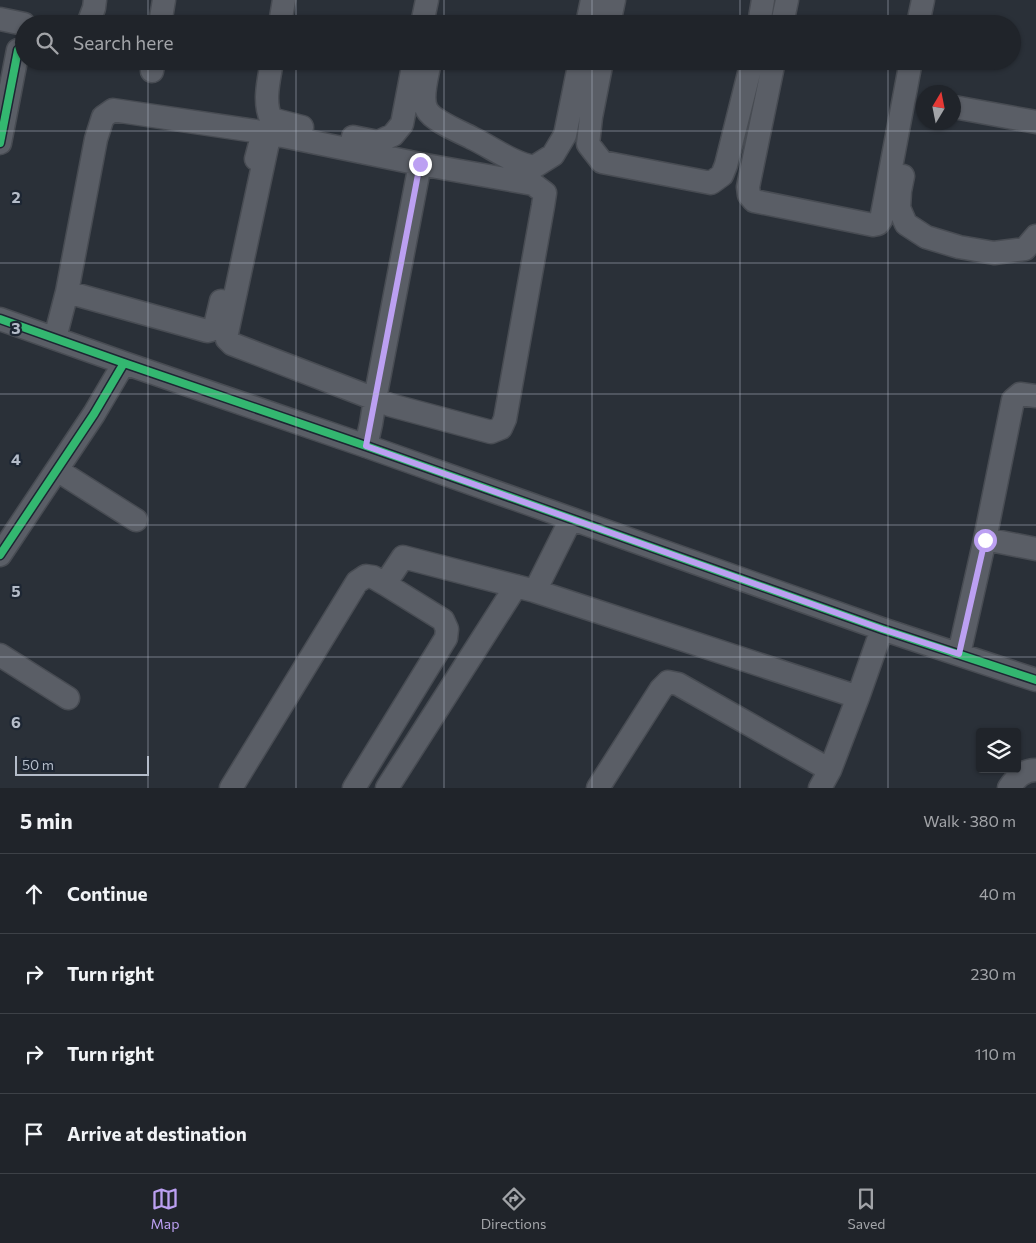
<!DOCTYPE html>
<html lang="en">
<head>
<meta charset="utf-8">
<style>
  :root { --surface:#20242a; --page:#2d3036; --text:#f1f3f6; --muted:#a2a4a8; --line:#3d4147; --accent:#bca0f2 }
  body { margin:0; font-family:Commissioner,sans-serif; background:var(--page); color:var(--text) }
  .controls { position:absolute; right:15px; bottom:15px; display:grid; overflow:hidden; border-radius:5px; box-shadow:0 1px 4px #0004 }
  .controls button { width:45px; height:45px; display:grid; place-items:center; padding:0; border:0; border-bottom:1px solid var(--line); background:var(--surface); color:var(--text); font:25px sans-serif }
  .compass { position:absolute; left:916px; top:85px; width:45px; height:45px; border-radius:50%; background:var(--surface); box-shadow:0 1px 4px #0004; rotate:10deg }
  .scale { position:absolute; left:15px; bottom:12px; width:134px; box-sizing:border-box; padding-left:5px; border:2px solid #b4bcc9; border-top:0; font-size:14px; line-height:18px; white-space:nowrap; color:#b4bcc9; -webkit-text-stroke:4px #1d2633; paint-order:stroke }
  .stop { position:absolute; width:15px; height:15px; margin:-11px; border:4px solid #bca0f2; border-radius:50%; background:#fff }
  .stop.end { background:#bca0f2; border-color:#fff; box-shadow:0 1px 5px #0008 }
  .list { margin:0; padding:0; list-style:none }
  h2 { display:flex; justify-content:space-between; align-items:center; height:65px; margin:0; padding:0 20px; font-size:21px }
  h2 small { font-size:16px; font-weight:400; color:var(--muted) }
  .list li { display:grid; grid-template-columns:32px 1fr auto; gap:15px; align-items:center; box-sizing:border-box; height:80px; padding:0 20px; border-top:1px solid var(--line) }
  .list b { display:block; font-size:19px; white-space:nowrap }
  .list em { font-size:16px; font-style:normal; color:var(--muted) }
  .icon { flex:none; width:28px; height:28px; fill:none; stroke:currentColor; stroke-width:2; stroke-linecap:round; stroke-linejoin:round }
  .map { position:relative; flex:none; width:1036px; height:788px; overflow:hidden }
  .search { position:absolute; background:var(--surface); box-shadow:0 1px 4px #0004; left:15px; right:15px; top:15px; height:55px; display:flex; align-items:center; gap:12px; box-sizing:border-box; padding:0 18px; border-radius:28px; color:var(--muted); font-size:19px }
  .sheet { height:385px; background:var(--surface) }
  nav { display:flex; justify-content:space-around; align-items:center; box-sizing:border-box; height:70px; border-top:1px solid var(--line); background:var(--surface); font-size:14px; color:var(--muted) }
  nav a { display:grid; justify-items:center; gap:2px }
  nav .on { color:var(--accent) }
  .map>svg:first-child { display:block }
  .lines { fill:none; stroke-linecap:round; stroke-linejoin:round }
  .minor-casing { stroke:#484c53; stroke-width:25 }
  .minor { stroke:#5a5e66; stroke-width:22 }
  .cycleway-casing { stroke:#1d2633; stroke-width:11 }
  .cycleway { stroke:#33b770; stroke-width:8 }
  .route { stroke:#bca0f2; stroke-width:6 }
  .grid { fill:none; stroke:#b4bcc9; stroke-width:1; stroke-opacity:0.55 }
  .grid-label { font-size:16px; text-anchor:middle; font-weight:bold; fill:#b4bcc9; stroke:#1d2633; stroke-width:4.5; stroke-linejoin:round; paint-order:stroke }
</style>
</head>
<body>
<div class="map">
<svg width="1036" height="788" viewBox="0 0 1036 788">
  <rect width="100%" height="100%" fill="#2a3038"/>
  <g class="lines">
    <defs>
      <path id="minor" d="M0,19l24,5
        M88,24l6,-16 1,-8
        M160,24l4,-24
        M280,24l4,-24
        M422,24l5,-24
        M587,24l5,-24
        M609,24l5,-24
        M759,24l4,-24
        M782,24l5,-24
        M918,24l5,-24
        M272,61c-3,19 -9,40 -1,58l31,8
        M430,61c-2,13 -10,37 -3,49 6,11 34,22 45,28 21,10 40,25 62,29l19,-12 12,-20 15,-74
        M602,61l-11,56 -3,27 14,18 109,21 11,-8 4,-10 26,-104
        M774,61l-26,126 1,8 5,6 119,24 5,-1 3,-4 30,-159
        M152,71l2,-10
        M954,107l82,15
        M353,137l25,5 15,-7 9,-11 12,-63
        M0,143l18,-93
        M903,176l-3,15 -1,17 7,16 20,13 33,10 35,6 31,-4 11,-13
        M67,292l140,39 4,-1 4,-4 6,-25
        M0,319l124,44 242,83 516,183 154,51
        M55,338l12,-46 29,-153 7,-22 10,-7 142,21 4,1 2,8 -5,19
        M1036,396l-16,-2 -7,6 -28,139 51,10
        M366,446l5,-22 4,-25 15,6 101,27 10,-4 4,-9 38,-213 2,-13 -12,-9 -113,-20 -142,-29 -7,1 -3,6 -41,191v6l5,5 143,55 45,-235
        M57,470l79,50
        M0,555l94,-141 30,-51
        M535,591l36,-72
        M959,654l26,-115
        M0,655l68,43
        M231,788l126,-206 9,-6 7,1 12,7 18,-27 132,34 323,106
        M354,788l92,-150 1,-9 -4,-9 -58,-36
        M387,788l129,-202
        M598,788l63,-99 7,-7 10,2 152,86
        M820,788l10,-18 28,-73 24,-68
        M1009,788c7,-10 14,-18 27,-18"/>
    </defs>
    <use href="#minor" class="minor-casing"/>
    <use href="#minor" class="minor"/>
    <defs>
      <path id="cycleway" d="M0,143l18,-93
        M0,319l124,44 242,83 516,183 154,51
        M0,555l94,-141 30,-51"/>
    </defs>
    <use href="#cycleway" class="cycleway-casing"/>
    <use href="#cycleway" class="cycleway"/>
  </g>
  <g class="lines">
    <path class="route" d="M420,164l-54,282 516,183 77,25 26,-114"/>
  </g>
  <path class="grid" d="M148,0v24M296,0v24M444,0v24M592,0v24M740,0v24M888,0v24M148,61v727M296,61v727M444,61v727M592,61v727M740,61v727M888,61v727M0,131h1036M0,263h1036M0,394h1036M0,525h1036M0,657h1036"/>
  <g class="grid-label">
    <text x="16" y="203">2</text>
    <text x="16" y="334">3</text>
    <text x="16" y="465">4</text>
    <text x="16" y="597">5</text>
    <text x="16" y="728">6</text>
  </g>
</svg>
<div class="controls">
<button><svg class="icon" aria-label="layers" viewBox="0 0 24 24"><path d="M12 4l9 5-9 5-9-5zM3 14l9 5 9-5"/></svg></button>
</div>
<svg class="compass" viewBox="-18 -18 36 36"><path d="M0-13l5 13h-10z" fill="#e53935"/><path d="M0 13l5-13h-10z" fill="#a2a4a8"/></svg>
<div class="scale">50 m</div>
<div class="stop" style="left:985px;top:540px"></div>
<div class="stop end" style="left:420px;top:164px"></div>
<div class="search"><svg class="icon" aria-label="search" viewBox="0 0 24 24"><circle cx="10" cy="10" r="6"/><path d="M15 15l6 6"/></svg>Search here</div>
</div>
<section class="sheet">
<h2>5 min<small>Walk · 380 m</small></h2>
<ul class="list">
<li><svg class="icon" aria-label="ahead" viewBox="0 0 24 24"><path d="M12 20V5M6 11l6-6 6 6"/></svg><div><b>Continue</b></div><em>40 m</em></li>
<li><svg class="icon" aria-label="right" viewBox="0 0 24 24"><path d="M7 20v-9h11M14 6l5 5-5 5"/></svg><div><b>Turn right</b></div><em>230 m</em></li>
<li><svg class="icon" aria-label="right" viewBox="0 0 24 24"><path d="M7 20v-9h11M14 6l5 5-5 5"/></svg><div><b>Turn right</b></div><em>110 m</em></li>
<li><svg class="icon" aria-label="arrive" viewBox="0 0 24 24"><path d="M6 21V4h12l-3 4 3 4H6"/></svg><div><b>Arrive at destination</b></div></li>
</ul>
</section>
<nav>
<a class="on"><svg class="icon" aria-label="map" viewBox="0 0 24 24"><path d="M3 6l6-2 6 2 6-2v14l-6 2-6-2-6 2zM9 4v14M15 6v14"/></svg>Map</a>
<a><svg class="icon" aria-label="directions" viewBox="0 0 24 24"><path d="M12 3l9 9-9 9-9-9zM9 14v-3h6M13 9l2 2-2 2"/></svg>Directions</a>
<a><svg class="icon" aria-label="saved" viewBox="0 0 24 24"><path d="M7 4h10v16l-5-4-5 4z"/></svg>Saved</a>
</nav>
</body>
</html>
